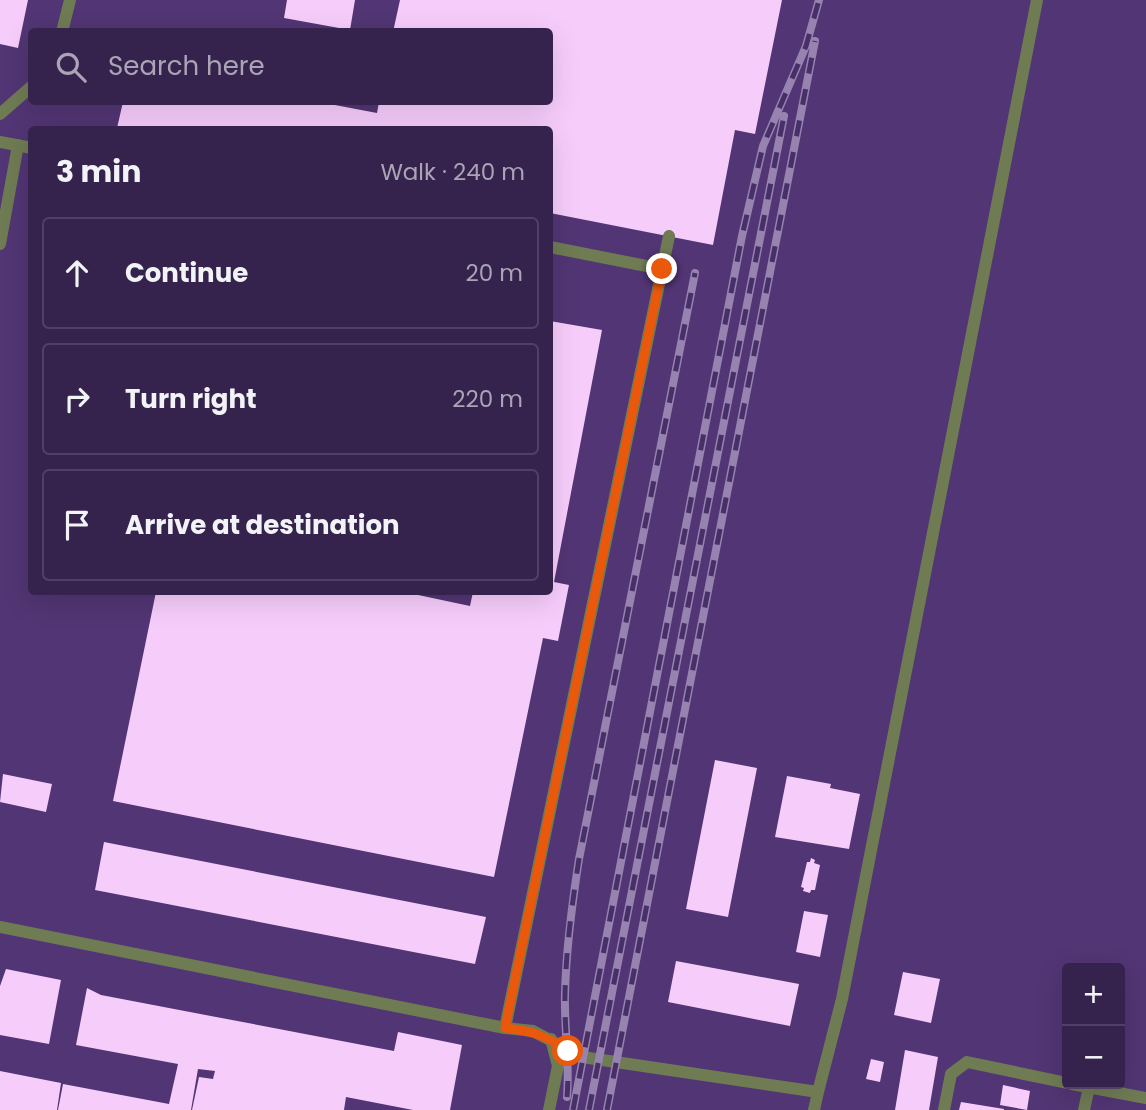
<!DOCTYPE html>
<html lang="en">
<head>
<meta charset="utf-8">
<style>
  :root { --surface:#36234d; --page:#3d2b54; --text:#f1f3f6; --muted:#aaa4b6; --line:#504065 }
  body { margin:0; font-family:Poppins,sans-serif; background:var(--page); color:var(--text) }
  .controls { position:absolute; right:21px; bottom:21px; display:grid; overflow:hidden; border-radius:7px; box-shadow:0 7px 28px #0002 }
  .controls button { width:63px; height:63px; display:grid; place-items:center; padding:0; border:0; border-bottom:2px solid var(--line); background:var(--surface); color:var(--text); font:35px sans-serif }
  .stop { position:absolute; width:21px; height:21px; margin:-16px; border:5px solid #ea580c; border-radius:50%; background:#fff }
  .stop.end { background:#ea580c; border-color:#fff; box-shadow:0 2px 7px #0008 }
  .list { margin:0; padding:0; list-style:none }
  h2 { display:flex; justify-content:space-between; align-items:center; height:91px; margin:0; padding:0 28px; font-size:30px }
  h2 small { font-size:23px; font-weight:400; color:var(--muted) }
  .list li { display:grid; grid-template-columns:46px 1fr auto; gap:21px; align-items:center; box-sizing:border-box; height:112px; margin:0 14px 14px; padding:0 14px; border:2px solid var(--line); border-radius:7px }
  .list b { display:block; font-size:26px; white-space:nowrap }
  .list em { font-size:23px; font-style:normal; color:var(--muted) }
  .icon { flex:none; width:38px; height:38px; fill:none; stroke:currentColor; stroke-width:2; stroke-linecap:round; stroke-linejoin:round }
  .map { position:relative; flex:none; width:1146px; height:1110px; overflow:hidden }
  .search { position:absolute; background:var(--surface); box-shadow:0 7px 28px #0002; left:28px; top:28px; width:525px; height:77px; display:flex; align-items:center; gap:18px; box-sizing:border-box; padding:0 24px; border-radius:7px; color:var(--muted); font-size:26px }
  .panel { position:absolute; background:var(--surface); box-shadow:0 7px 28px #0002; left:28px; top:126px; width:525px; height:469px; border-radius:7px }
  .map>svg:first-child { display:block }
  .built { fill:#523574; fill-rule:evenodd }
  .building { fill:#f6ccfb }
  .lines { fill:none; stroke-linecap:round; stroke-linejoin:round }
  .lane { stroke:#6e7b53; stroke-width:12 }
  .rail-casing { stroke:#9683b0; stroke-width:8 }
  .rail { stroke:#482f67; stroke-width:5; stroke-dasharray:16; stroke-linecap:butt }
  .route { stroke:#ea580c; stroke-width:9 }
</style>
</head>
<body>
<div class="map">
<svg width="1146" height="1110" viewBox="0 0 1146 1110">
  <rect width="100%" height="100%" fill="#482f67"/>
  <path class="built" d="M0,0h1146v1110h-1146zM32,32h518v70h-518zM32,130h518v462h-518zM1067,968h53v116h-53z"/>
  <path class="building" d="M0,0h28l-10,48 -18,-4z
    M287,0h68l-5,30 -66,-12z
    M400,0h382l-27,134 -20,-4 -22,115 -163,-32v-83l-433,-2 6,-26h196l58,11 2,-11h171v-70h-157z
    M550,321l52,9 -48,252 15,3 -11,56 -15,-3 -49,239 -381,-76 43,-209h248l66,14 3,-14h77z
    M715,760l42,8 -29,149 -42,-8z
    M3,774l49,10 -6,28 -46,-10z
    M787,776l44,8 -1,4 30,6 -11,55 -74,-12z
    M104,842l382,75 -11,47 -380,-74z
    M811,858l4,2 -1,3 6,2 -5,25h-4l-1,3 -7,-2 1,-3 -3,-1 6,-25h3z
    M804,911l24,4 -8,42 -24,-5z
    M676,961l123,23 -9,42 -122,-24z
    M6,969l55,11 -12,64 -49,-9v-49z
    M903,972l37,7 -9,44 -37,-8z
    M87,988l14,7 293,56 4,-19 64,13 -12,65h-37l-67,-13 -2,13h-152l7,-33 14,2 2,-8 -17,-2 -7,41h-133l5,-26 106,20 9,-40 -102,-19z
    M905,1050l33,7 -9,53h-34z
    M871,1059l13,3 -4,20 -14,-3z
    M0,1071l61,12 -4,27h-57z
    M1003,1085l27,6 -3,19 -27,-5z
    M961,1102l43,7v1h-45z"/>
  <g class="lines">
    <path class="lane" d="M62,32l8,-32
      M0,114l32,-28
      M0,142l32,6
      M0,244l18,-99
      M550,247l112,22
      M0,927l505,101 28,3 49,26 236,35 -4,18
      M505,1028l164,-792
      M1072,1084l74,14
      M818,1092l24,-93 195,-999
      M549,1110l9,-44 -7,-27
      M944,1110l7,-36 16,-12 100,21
      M1084,1110l5,-23"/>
    <defs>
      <path id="rail" d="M567,1097c3,-34 -3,-68 -2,-103 1,-45 7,-90 14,-135l116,-586
        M573,1110l169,-874 21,-90 43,-100 13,-46
        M589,1110l195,-994
        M607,1110l208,-1069"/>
    </defs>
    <use href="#rail" class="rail-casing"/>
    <use href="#rail" class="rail"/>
  </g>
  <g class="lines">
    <path class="route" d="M568,1051c-23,-16 -36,-20 -63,-23l157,-759"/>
  </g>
</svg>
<div class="controls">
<button>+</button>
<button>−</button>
</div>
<div class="stop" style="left:568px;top:1051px"></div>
<div class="stop end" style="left:662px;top:269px"></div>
<div class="search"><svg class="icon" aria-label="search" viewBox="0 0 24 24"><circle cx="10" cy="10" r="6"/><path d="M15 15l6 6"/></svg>Search here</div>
<section class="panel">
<h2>3 min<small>Walk · 240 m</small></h2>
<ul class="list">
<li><svg class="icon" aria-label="ahead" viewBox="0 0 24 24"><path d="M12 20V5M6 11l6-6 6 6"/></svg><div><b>Continue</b></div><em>20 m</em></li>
<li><svg class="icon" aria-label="right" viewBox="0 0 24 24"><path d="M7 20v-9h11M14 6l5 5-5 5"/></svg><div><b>Turn right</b></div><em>220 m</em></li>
<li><svg class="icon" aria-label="arrive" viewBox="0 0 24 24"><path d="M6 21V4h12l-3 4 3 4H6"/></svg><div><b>Arrive at destination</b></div></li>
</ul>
</section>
</div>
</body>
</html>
